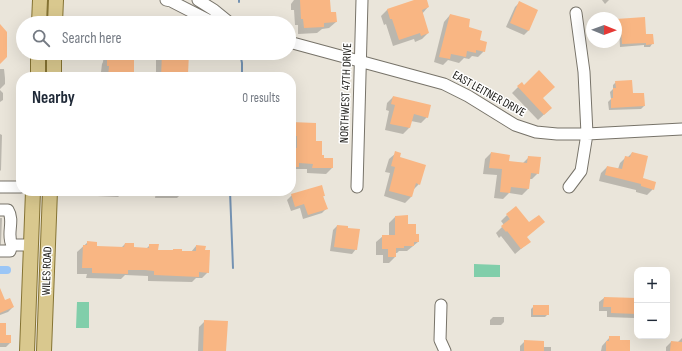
<!DOCTYPE html>
<html lang="en">
<head>
<meta charset="utf-8">
<style>
  :root { --surface:#fff; --page:#f6f6f7; --text:#1f2937; --muted:#747a83; --line:#e0e1e3 }
  body { margin:0; font-family:"Sofia Sans Condensed",sans-serif; background:var(--page); color:var(--text) }
  .controls { position:absolute; right:12px; bottom:12px; display:grid; overflow:hidden; border-radius:8px; box-shadow:0 4px 16px #0002 }
  .controls button { width:36px; height:36px; display:grid; place-items:center; padding:0; border:0; border-bottom:1px solid var(--line); background:var(--surface); color:var(--text); font:20px sans-serif }
  .compass { position:absolute; left:586px; top:12px; width:36px; height:36px; border-radius:50%; background:var(--surface); box-shadow:0 4px 16px #0002; rotate:91deg }
  .list { margin:0; padding:0; list-style:none }
  h2 { display:flex; justify-content:space-between; align-items:center; height:52px; margin:0; padding:0 16px; font-size:17px }
  h2 small { font-size:13px; font-weight:400; color:var(--muted) }
  .icon { flex:none; width:22px; height:22px; fill:none; stroke:currentColor; stroke-width:2; stroke-linecap:round; stroke-linejoin:round }
  .map { position:relative; flex:none; width:682px; height:351px; overflow:hidden }
  .search { position:absolute; background:var(--surface); box-shadow:0 4px 16px #0002; left:16px; top:16px; width:280px; height:44px; display:flex; align-items:center; gap:10px; box-sizing:border-box; padding:0 14px; border-radius:22px; color:var(--muted); font-size:15px }
  .panel { position:absolute; background:var(--surface); box-shadow:0 4px 16px #0002; left:16px; top:72px; width:280px; height:124px; border-radius:16px }
  .map>svg:first-child { display:block }
  .green { fill:#81ceaa }
  .shadow { fill:#0003 }
  .lines { fill:none; stroke-linecap:round; stroke-linejoin:round }
  .stream { stroke:#7492b2; stroke-width:2 }
  .canal { stroke:#9bc6f6; stroke-width:8 }
  .building { fill:#f9b683 }
  .minor-casing { stroke:#777369; stroke-width:13 }
  .major-casing { stroke:#857333; stroke-width:16 }
  .minor { stroke:#fff; stroke-width:11 }
  .major { stroke:#d9c88e; stroke-width:14 }
  .labels { text-anchor:middle; dominant-baseline:central; stroke-width:3; stroke-linejoin:round; paint-order:stroke }
  .street-label { font-size:12px; fill:#1a1915; stroke:#fff }
</style>
</head>
<body>
<div class="map">
<svg width="682" height="351" viewBox="0 0 682 351">
  <rect width="100%" height="100%" fill="#eae5da"/>
  <path class="green" d="M474,264l26,1v12h-26z
    M77,302h12v26h-13z"/>
  <path class="shadow" d="M294,0h35l1,13 6,9 -7,6 -7,1 -5,4 -19,1v-9h-3l-1,-15h-3v-6z
    M420,0h6l2,7 -6,7 6,19 -6,6 -7,3 -1,-3 -21,7 -7,-22 -2,1 -3,-9 6,-6 28,-9z
    M602,0h7l-4,4z
    M519,3l18,8 -9,20 -4,4 -18,-8 9,-20z
    M450,15l17,13 17,23 -6,6 -6,-1 -3,3 -5,-1 -5,5 -11,-3 -5,5 -9,-3 10,-40z
    M616,20l29,15 7,9 -2,3h-6v-2l-24,2 -1,-17 -3,1z
    M104,53h29v24h-30v-5h-2l1,-8 1,-2z
    M161,53h31v2l-5,5v17h-31v-19z
    M0,69h4l1,9v6l-5,5z
    M616,82l16,12 12,12 -3,3 -32,1 -1,-8 3,-3 -1,-7 3,-3v-4z
    M521,84l21,14 9,10 -13,12 -26,-27z
    M0,90l3,3v7l-3,2v7z
    M393,97l34,20 -6,6 -10,-2 -2,7 -6,6 -18,-4 4,-19 -3,-1 1,-7z
    M291,123l24,19 6,14 11,12 -6,6 -19,-1v-4h-11l-4,4h-1z
    M0,134l2,1 -1,35 -1,1z
    M396,153l23,31 -6,6 -2,7 -6,6 -21,-7 6,-23 -5,-1 4,-13z
    M491,153l17,9 15,1 6,-6 9,16 -6,6h-3l-1,10 -6,6 -13,-2 -6,6 -9,-1 3,-23 -14,-1 2,-15z
    M632,153l10,26 11,10 -6,6 -11,-3v-2l-37,-9 2,-8 6,-6 11,2 2,-6 6,-6h2z
    M93,191h31l-6,6 -21,-1v-4z
    M156,191h28l-7,7h-22z
    M292,195h32l-1,2 3,12 -4,4 -19,6 -3,-11 -9,3 -4,-11z
    M507,215l22,27 -14,12 -14,-18 -2,2 -3,-5 8,-8 -3,-4z
    M395,217l12,8 8,10h3v7l-11,9h-8l-2,2h-2v4l-6,6h-6v-8h-7v-13l7,-6h6v-13z
    M0,218h2l-1,26 -1,1z
    M337,226l10,3 9,20 -4,5 -22,-3 3,-21z
    M88,242l8,5 25,1 4,-4 8,4 13,1 4,-4 7,6 34,1 5,-6 8,5 4,21 -6,6h-6l-4,4 -44,-1v-5l-23,-1 -4,4 -35,-1 1,-4h-10v-22z
    M0,292l5,10 8,5 -5,5 -8,3z
    M604,298l33,1v16l-3,3 -27,-1v-6h-8v-9z
    M534,306l14,8 -3,3h-14v-8z
    M493,317h11v5l-3,3h-11v-5z
    M205,321l20,30h-27l1,-24z
    M0,324l5,12 5,7 -4,4h-6z
    M610,337l8,4 11,10h-28l1,-5z
    M682,338v13h-16v-4l5,-5h7z
    M525,341l18,6h8v4h-31v-5z"/>
  <g class="lines">
    <path class="stream" d="M239,2v-2
      M240,53l2,10v14
      M230,191l3,77"/>
    <path class="canal" d="M0,270h7"/>
  </g>
  <path class="building" d="M300,0h30l1,12h5l1,10 -13,1v4l-20,1 -1,-9h-2z
    M414,0h13l2,7 -7,3 7,23 -8,3 -1,-3 -21,7 -7,-21h-2l-3,-10z
    M519,1l19,9 -9,21 -19,-8z
    M450,14l20,5 -1,8 13,4 -2,9 7,2 -2,10 -9,-2v3l-9,-2 -1,6 -15,-3 -1,5 -11,-2z
    M645,17l1,17h7l1,10 -8,1v-2l-24,1 -1,-16h-5v-9z
    M0,24l7,8v25l-7,7z
    M109,53h25v24h-26l1,-11h-2v-9h2z
    M162,53h27l-1,21h-2v3h-25z
    M539,70l16,17 -12,11 9,10 -8,7 -27,-29 5,-4 2,3z
    M632,80l1,13h11l1,13 -34,2v-10h2v-10h3l-1,-7z
    M393,96l38,9 -3,13 -14,-4 -4,14 -20,-4 5,-19 -4,-1z
    M291,122l25,1v18h6v14h2v3h9v10h-21l1,-4 -14,-1v4h-8v-20l6,1v-12h-6z
    M395,151l6,2 -1,4 26,8 -6,20 -4,-2 -4,14 -23,-6 6,-24 -4,-1z
    M491,152l19,3 -1,6 18,2 1,-7 13,1 -2,17 -8,-1 -2,16 -18,-2 -1,6 -10,-1 2,-23 -13,-1z
    M632,152l16,4 -5,22 13,4 -2,8 -13,-4v-2l-36,-9 2,-9 15,3 3,-13 5,1z
    M322,185l3,11h-2l5,13 -20,6 -4,-11 -9,3 -4,-13z
    M516,206l13,16 10,-7 6,7 -18,15 4,5 -10,7 -14,-18 -1,1 -5,-6 9,-7 -4,-5z
    M408,215v9h8v10h3v8h-5v4h-10v2h-8v9h-8v-8h-6v-14h13v-19z
    M337,225l11,1v2l12,1 -3,21 -23,-3z
    M87,241l10,1v4l27,1 1,-4h9v4l15,1v-4h10l-1,6h15v-1h9v2h14v-6l10,1 -1,4h5l-1,23 -10,-1v5l-45,-2v-4l-9,-1h-17v4l-36,-1v-5h-10l1,-23h4z
    M0,288l5,12 5,-2 4,9 -14,6z
    M604,297l33,1v16l-26,-1v-6h-8z
    M533,305h16v10h-16z
    M204,320l24,1 -2,30h-23z
    M0,323h6v12h5v8h-11z
    M609,336h11v4h10v11h-24v-10h3z
    M524,340l20,1v10h-20z
    M671,341l11,1v9h-12z"/>
  <g class="lines">
    <defs>
      <path id="minor" d="M166,0l5,1 37,19 21,3
        M198,0l16,10 16,13
        M289,42l155,42 24,12 47,29 21,7 21,2h30l95,-5
        M0,187h21
        M357,187l5,-187
        M569,187l12,-16 6,-37 -3,-62 -8,-59
        M0,210h8c7,11 -2,24 4,35h19
        M0,251h10l2,-6
        M441,305l-1,35 5,11"/>
      <path id="major" d="M39,23l1,-23
        M55,23l1,-23
        M38,77v-24
        M54,77v-24
        M27,351l6,-160
        M44,351l6,-160"/>
    </defs>
    <use href="#minor" class="minor-casing"/>
    <use href="#major" class="major-casing"/>
    <use href="#minor" class="minor"/>
    <use href="#major" class="major"/>
  </g>
  <g class="labels">
    <g class="street-label">
      <text transform="translate(346 93) rotate(-88)">NORTHWEST 47TH DRIVE</text>
      <text transform="translate(489 94) rotate(29)">EAST LEITNER DRIVE</text>
      <text transform="translate(47 271) rotate(-88)">WILES ROAD</text>
    </g>
  </g>
</svg>
<div class="controls">
<button>+</button>
<button>−</button>
</div>
<svg class="compass" viewBox="-18 -18 36 36"><path d="M0-13l5 13h-10z" fill="#e53935"/><path d="M0 13l5-13h-10z" fill="#747a83"/></svg>
<div class="search"><svg class="icon" aria-label="search" viewBox="0 0 24 24"><circle cx="10" cy="10" r="6"/><path d="M15 15l6 6"/></svg>Search here</div>
<section class="panel">
<h2>Nearby<small>0 results</small></h2>
<ul class="list">
</ul>
</section>
</div>
</body>
</html>
